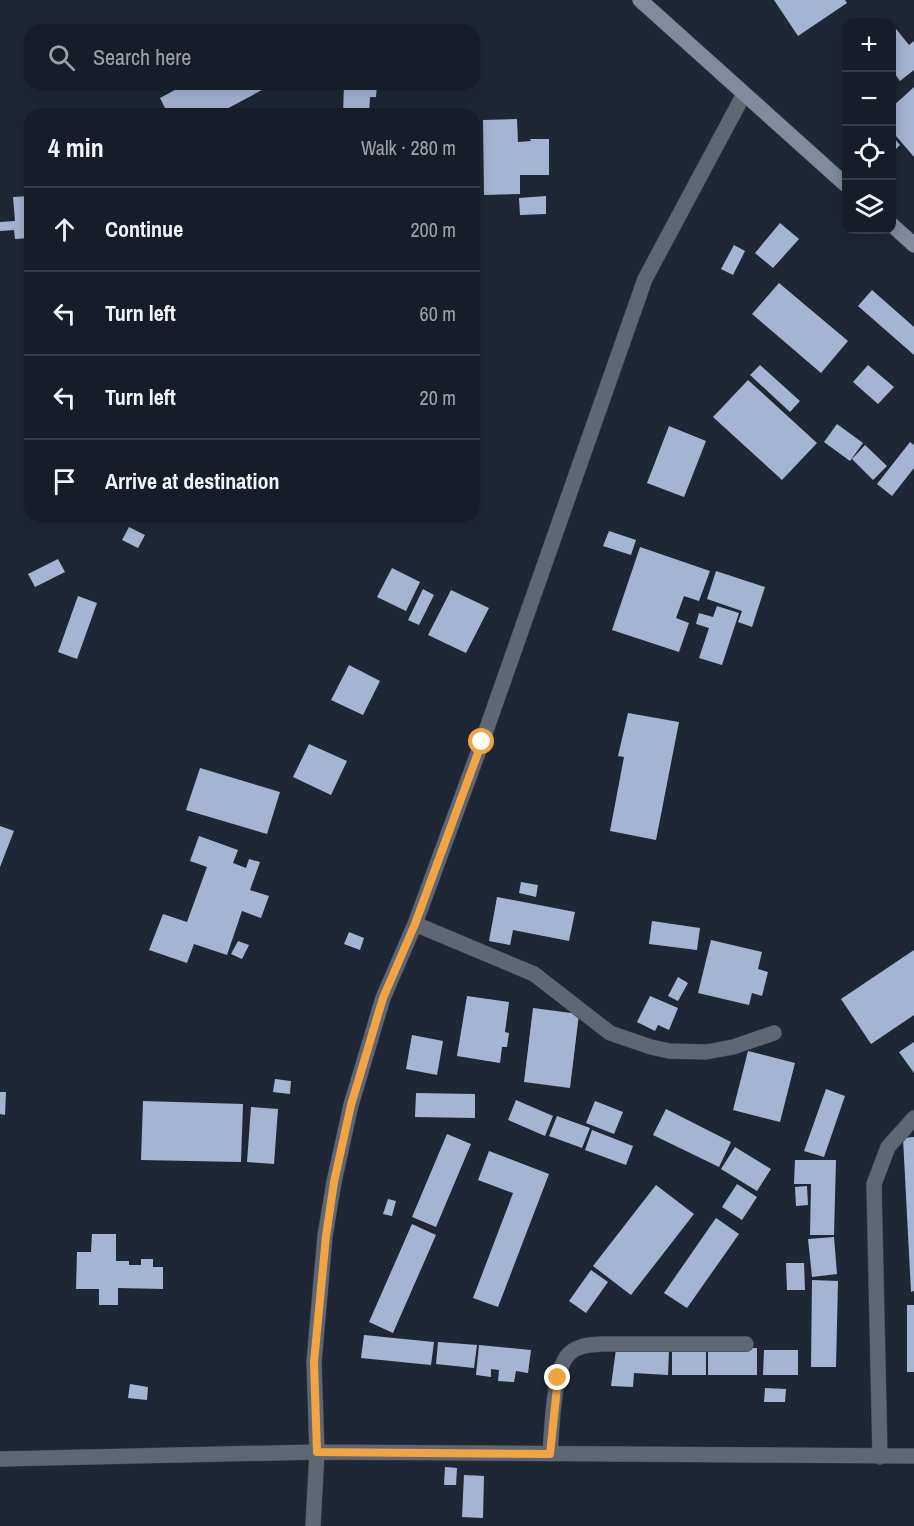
<!DOCTYPE html>
<html lang="en">
<head>
<meta charset="utf-8">
<style>
  :root { --surface:#171d28; --page:#202630; --text:#f1f3f6; --muted:#9ea2a8; --line:#363b45 }
  body { margin:0; font-family:"Archivo Narrow",sans-serif; background:var(--page); color:var(--text) }
  .controls { position:absolute; right:18px; top:18px; display:grid; overflow:hidden; border-radius:12px; box-shadow:0 3px 15px #0003 }
  .controls button { width:54px; height:54px; display:grid; place-items:center; padding:0; border:0; border-bottom:2px solid var(--line); background:var(--surface); color:var(--text); font:30px sans-serif }
  .stop { position:absolute; width:18px; height:18px; margin:-14px; border:4px solid #f3a442; border-radius:50%; background:#fff }
  .stop.end { background:#f3a442; border-color:#fff; box-shadow:0 2px 6px #0008 }
  .list { margin:0; padding:0; list-style:none }
  h2 { display:flex; justify-content:space-between; align-items:center; height:78px; margin:0; padding:0 24px; font-size:26px }
  h2 small { font-size:20px; font-weight:400; color:var(--muted) }
  .list li { display:grid; grid-template-columns:39px 1fr auto; gap:18px; align-items:center; box-sizing:border-box; height:84px; padding:0 24px; border-top:2px solid var(--line) }
  .list b { display:block; font-size:22px; white-space:nowrap }
  .list em { font-size:20px; font-style:normal; color:var(--muted) }
  .icon { flex:none; width:33px; height:33px; fill:none; stroke:currentColor; stroke-width:2; stroke-linecap:round; stroke-linejoin:round }
  .map { position:relative; flex:none; width:914px; height:1526px; overflow:hidden }
  .search { position:absolute; background:var(--surface); box-shadow:0 3px 15px #0003; left:24px; top:24px; width:456px; height:66px; display:flex; align-items:center; gap:15px; box-sizing:border-box; padding:0 21px; border-radius:18px; color:var(--muted); font-size:22px }
  .panel { position:absolute; background:var(--surface); box-shadow:0 3px 15px #0003; left:24px; top:108px; width:456px; height:414px; border-radius:18px }
  .map>svg:first-child { display:block }
  .building { fill:#a4b5d4 }
  .lines { fill:none; stroke-linecap:round; stroke-linejoin:round }
  .street-casing { stroke:#3b4351; stroke-width:16 }
  .secondary-casing { stroke:#3b4351; stroke-width:16 }
  .street { stroke:#606774; stroke-width:15 }
  .secondary { stroke:#808b9f; stroke-width:15 }
  .route { stroke:#f3a442; stroke-width:8 }
</style>
</head>
<body>
<div class="map">
<svg width="914" height="1526" viewBox="0 0 914 1526">
  <rect width="100%" height="100%" fill="#1f2736"/>
  <path class="building" d="M774,0h71l2,3 -49,33z
    M893,25l16,20 5,-4v29l-14,11 -8,-11v-43z
    M186,84h87l-50,27 2,3h-57l-8,-16z
    M344,84h33l-1,13h-6l-1,17h-26z
    M914,87v70l-18,-21 -2,2 6,7 -8,8v-46z
    M517,119l1,23 13,-1 -1,-2h19v36h-29v19l-36,1 -1,-75z
    M30,196v42l-15,1 -1,-9 -14,1v-9l15,-1 -2,-24z
    M546,196v18l-26,1 -1,-17z
    M780,223l19,16 -26,29 -18,-15z
    M734,245l11,6 -12,24 -12,-6z
    M779,283l69,58 -27,32 -69,-59z
    M872,290l42,37v28l-56,-49z
    M760,365l40,36 -10,11 -40,-37z
    M868,365l26,22 -16,17 -25,-22z
    M748,380l69,63 -35,37 -69,-63z
    M837,424l26,19 -13,18 -26,-19z
    M669,426l37,15 -22,56 -37,-14z
    M910,442l4,3v23l-22,28 -15,-12z
    M865,445l22,21 -14,14 -21,-21z
    M129,527l16,8 -7,13 -16,-8z
    M609,531l27,9 -5,15 -28,-9z
    M640,547l70,24 -11,30 -15,-5 -8,22 13,5 -10,29 -67,-22z
    M58,559l7,13 -30,15 -7,-13z
    M392,568l28,14 -14,29 -29,-14z
    M716,571l49,16 -13,40 -14,-5 4,-11 -35,-12z
    M423,589l11,6 -15,30 -11,-5z
    M451,590l38,18 -23,45 -38,-18z
    M78,596l19,7 -20,56 -19,-7z
    M717,606l22,7 -17,52 -23,-7 10,-30 -13,-4 3,-11 14,4z
    M349,665l31,16 -17,34 -32,-15z
    M628,713l51,9 -23,118 -46,-9 14,-74 -6,-1z
    M309,744l38,17 -16,34 -38,-18z
    M200,768l80,24 -13,42 -81,-24z
    M0,826l14,5 -14,36z
    M199,836l39,14 -5,13 13,5 3,-9 11,3 -10,28 19,6 -8,22 -19,-7 -15,44 -33,-11 -7,19 -38,-13 14,-36 24,8 20,-55 -17,-6z
    M521,882l17,3 -2,12 -17,-4z
    M497,897l78,15 -6,29 -56,-11 -3,15 -21,-4z
    M652,921l48,7 -3,22 -48,-6z
    M349,932l15,6 -4,12 -16,-6z
    M711,940l51,12 -4,17 10,3 -6,24 -10,-3 -3,12 -51,-12z
    M238,941l11,4 -7,14 -11,-5z
    M914,950v65l-43,29 -30,-45z
    M678,977l10,6 -10,18 -10,-5z
    M467,996l42,6 -4,30 4,1 -2,14h-5l-2,16 -43,-7z
    M650,996l28,12 -9,22 -11,-5 -3,6 -18,-9z
    M533,1008l46,6 -9,74 -46,-6z
    M412,1035l31,6 -6,34 -31,-6z
    M914,1042v31l-15,-21z
    M748,1051l47,12 -15,59 -47,-12z
    M275,1079l16,2 -1,13 -17,-2z
    M826,1089l19,7 -21,61 -20,-6z
    M0,1092h6l-1,23 -5,-1z
    M416,1093l59,1v24l-60,-1z
    M516,1100l37,16 -8,20 -37,-16z
    M143,1101l100,3 -2,58 -100,-2z
    M595,1101l28,11 -9,22 -28,-11z
    M251,1107l27,2 -4,55 -27,-2z
    M666,1109l65,33 -12,25 -66,-32z
    M557,1116l33,12 -8,20 -33,-12z
    M592,1130l41,16 -7,19 -41,-15z
    M447,1134l24,10 -35,83 -24,-10z
    M914,1137v154l-3,1 -8,-154z
    M735,1147l36,22 -14,22 -36,-22z
    M489,1151l60,23 -51,133 -25,-9 40,-105 -35,-13z
    M795,1160h41l-2,75h-24l1,-51h-17z
    M737,1184l20,13 -15,23 -20,-13z
    M656,1185l38,29 -63,81 -38,-29z
    M807,1186l1,19 -12,1 -1,-19z
    M388,1199l8,2 -4,15 -9,-2z
    M716,1218l23,16 -52,74 -23,-15z
    M412,1224l24,11 -43,98 -24,-11z
    M92,1234h24v27h13v4h12v-6h12v8h10v22l-45,-1v17h-19v-16h-23l1,-37h14z
    M834,1237l3,37 -25,3 -4,-38z
    M786,1263h18l1,27h-18z
    M591,1270l17,12 -22,31 -17,-12z
    M812,1280l26,1 -2,86h-25z
    M907,1305h7v67h-7z
    M364,1335l70,7 -3,23 -70,-7z
    M438,1342l39,3 -3,23 -38,-4z
    M479,1345l52,5 -3,23 -12,-2 -2,11 -16,-1 1,-11 -8,-1v8l-15,-2z
    M708,1348h49v27h-49z
    M616,1349l53,2 -1,24 -34,-2 -1,14 -22,-1z
    M706,1349v26h-34v-25z
    M764,1350h34v25h-35z
    M130,1384l18,3 -1,13 -19,-2z
    M765,1388l21,1 -1,13h-21z
    M445,1467l12,1 -1,17h-12z
    M464,1475l20,1 -1,42 -21,-1z"/>
  <g class="lines">
    <defs>
      <path id="street" d="M415,924l119,50 76,59 41,14 18,4 37,1 27,-5 41,-14
        M550,1454c2,-24 3,-87 20,-101 9,-8 20,-8 31,-9h145
        M880,1457l-6,-273 14,-37 26,-29
        M0,1459l317,-7 597,4
        M313,1526l4,-74 -3,-90 11,-126 9,-54 17,-77 32,-107 32,-74 67,-182 163,-463 99,-185"/>
      <path id="secondary" d="M640,0l206,185
        M892,225l22,20"/>
    </defs>
    <use href="#street" class="street-casing"/>
    <use href="#secondary" class="secondary-casing"/>
    <use href="#street" class="street"/>
    <use href="#secondary" class="secondary"/>
  </g>
  <g class="lines">
    <path class="route" d="M482,742l-67,182 -32,74 -32,107 -17,77 -8,54 -12,126 3,90 233,2 8,-76"/>
  </g>
</svg>
<div class="controls">
<button>+</button>
<button>−</button>
<button><svg class="icon" aria-label="locate" viewBox="0 0 24 24"><circle cx="12" cy="12" r="6"/><path d="M12 2v4M12 18v4M2 12h4M18 12h4"/></svg></button>
<button><svg class="icon" aria-label="layers" viewBox="0 0 24 24"><path d="M12 4l9 5-9 5-9-5zM3 14l9 5 9-5"/></svg></button>
</div>
<div class="stop" style="left:482px;top:742px"></div>
<div class="stop end" style="left:558px;top:1378px"></div>
<div class="search"><svg class="icon" aria-label="search" viewBox="0 0 24 24"><circle cx="10" cy="10" r="6"/><path d="M15 15l6 6"/></svg>Search here</div>
<section class="panel">
<h2>4 min<small>Walk · 280 m</small></h2>
<ul class="list">
<li><svg class="icon" aria-label="ahead" viewBox="0 0 24 24"><path d="M12 20V5M6 11l6-6 6 6"/></svg><div><b>Continue</b></div><em>200 m</em></li>
<li><svg class="icon" aria-label="left" viewBox="0 0 24 24"><path d="M17 20v-9H6M10 6l-5 5 5 5"/></svg><div><b>Turn left</b></div><em>60 m</em></li>
<li><svg class="icon" aria-label="left" viewBox="0 0 24 24"><path d="M17 20v-9H6M10 6l-5 5 5 5"/></svg><div><b>Turn left</b></div><em>20 m</em></li>
<li><svg class="icon" aria-label="arrive" viewBox="0 0 24 24"><path d="M6 21V4h12l-3 4 3 4H6"/></svg><div><b>Arrive at destination</b></div></li>
</ul>
</section>
</div>
</body>
</html>
